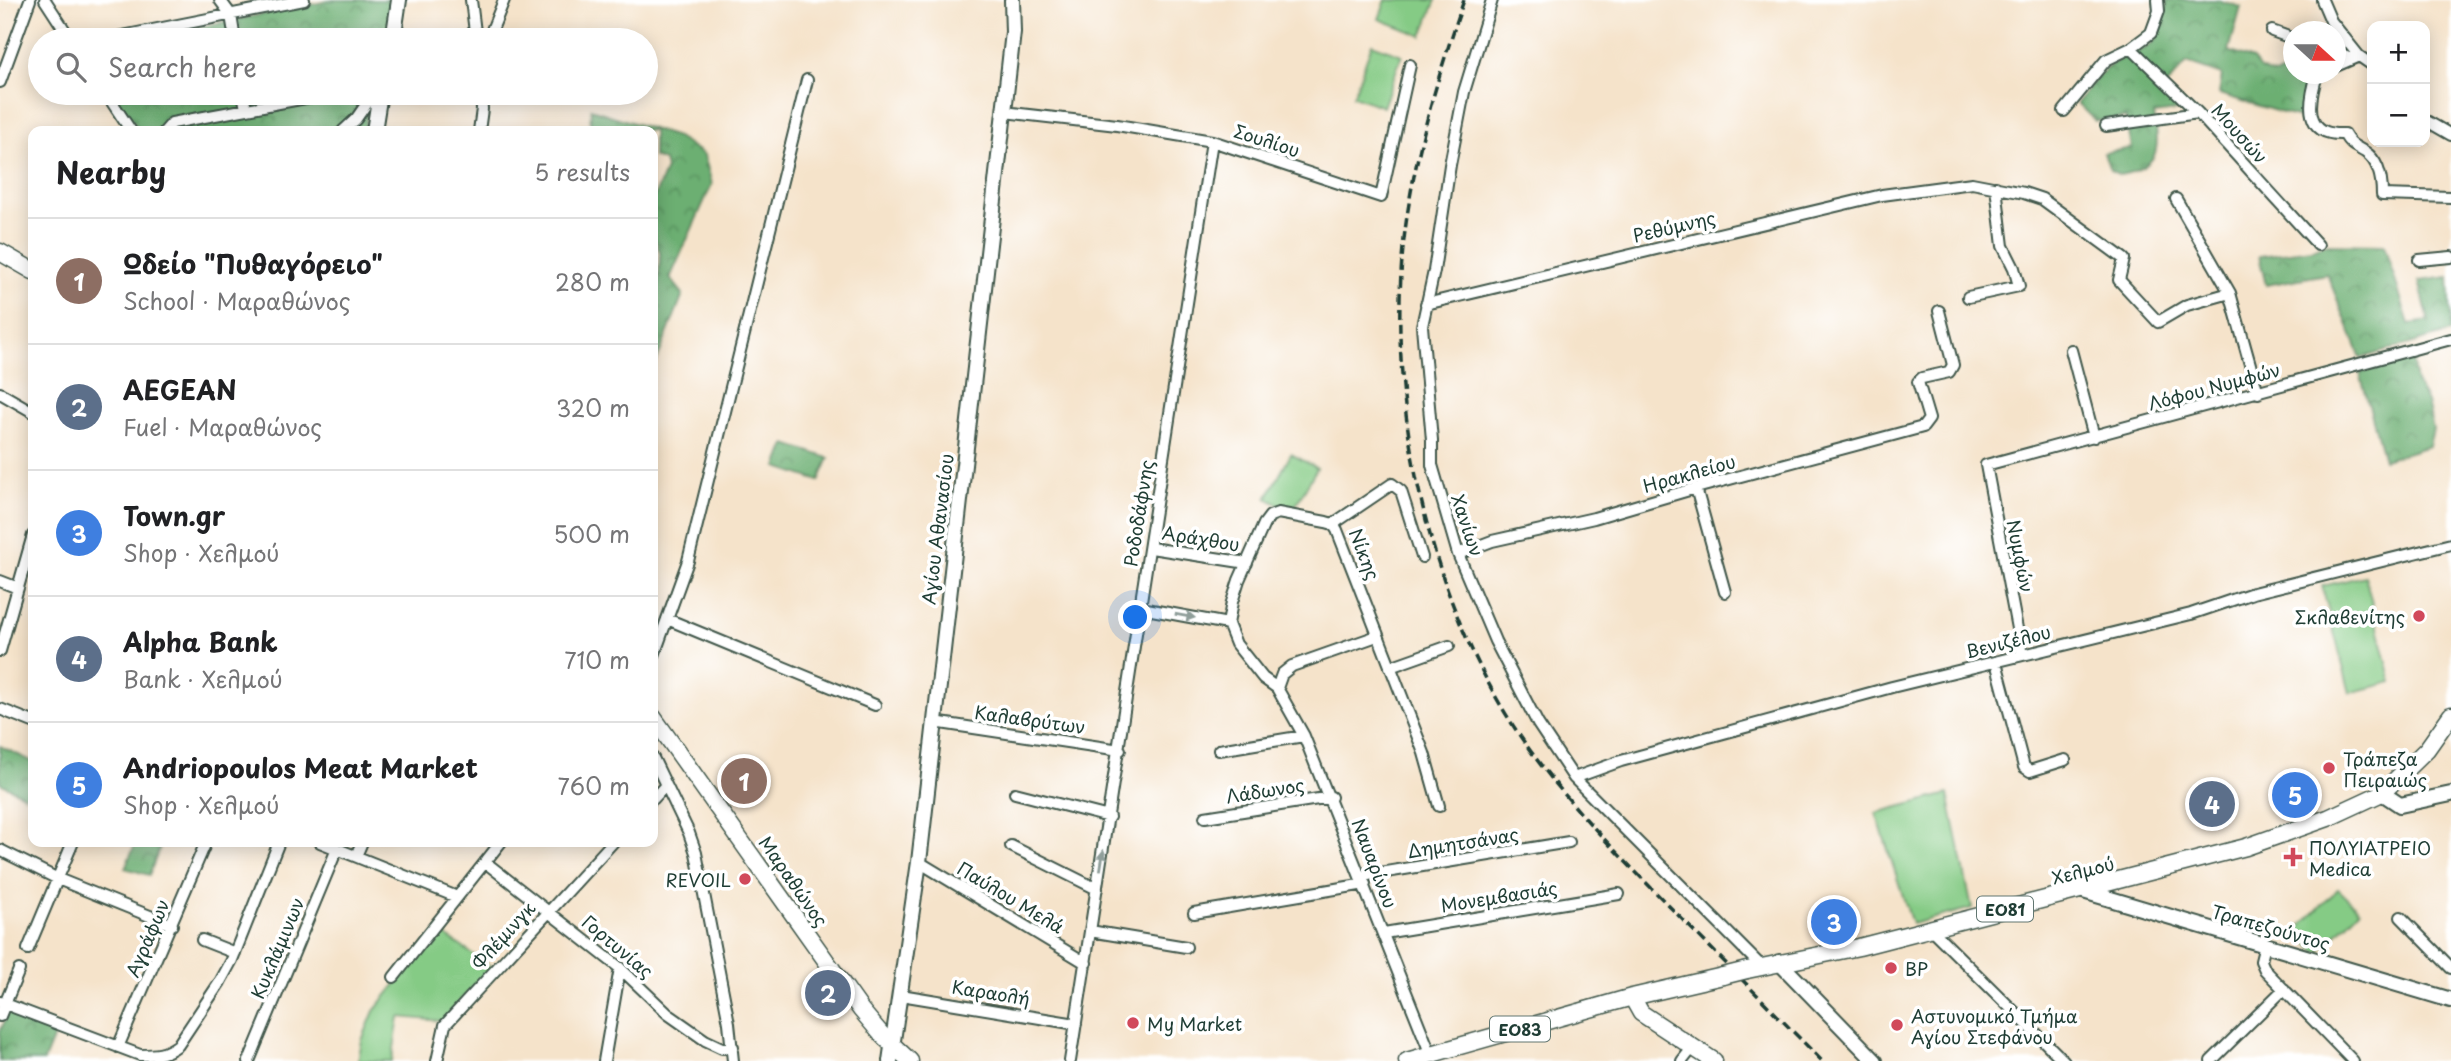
<!DOCTYPE html>
<html lang="en">
<head>
<meta charset="utf-8">
<style>
  :root { --surface:#fff; --page:#f2f2f2; --text:#202124; --muted:#757577; --line:#e0e0e0; --accent:#b45309 }
  body { margin:0; font-family:"Playpen Sans",sans-serif; background:var(--page); color:var(--text) }
  .controls { position:absolute; right:21px; top:21px; display:grid; overflow:hidden; border-radius:14px; box-shadow:0 4px 18px #0003 }
  .controls button { width:63px; height:63px; display:grid; place-items:center; padding:0; border:0; border-bottom:2px solid var(--line); background:var(--surface); color:var(--text); font:35px sans-serif }
  .compass { position:absolute; left:2283px; top:21px; width:63px; height:63px; border-radius:50%; background:var(--surface); box-shadow:0 4px 18px #0003; rotate:111deg }
  .you { position:absolute; left:1136px; top:618px; width:24px; height:24px; margin:-18px; border:5px solid #fff; border-radius:50%; background:#1a73e8; box-shadow:0 0 0 10px #1a73e833 }
  .badge { display:grid; place-items:center; width:46px; height:46px; border-radius:50%; background:var(--accent); color:#fff; font-size:23px; font-weight:700 }
  .pin { position:absolute; translate:-50% -50%; border:4px solid #fff; box-shadow:0 2px 7px #0006 }
  .list { margin:0; padding:0; list-style:none }
  h2 { display:flex; justify-content:space-between; align-items:center; height:91px; margin:0; padding:0 28px; font-size:30px }
  h2 small { font-size:23px; font-weight:400; color:var(--muted) }
  .list li { display:grid; grid-template-columns:46px 1fr auto; gap:21px; align-items:center; box-sizing:border-box; height:126px; padding:0 28px; border-top:2px solid var(--line) }
  .list b { display:block; font-size:26px; white-space:nowrap }
  .list p { margin:0; font-size:23px; white-space:nowrap; color:var(--muted) }
  .list em { font-size:23px; font-style:normal; color:var(--muted) }
  .icon { flex:none; width:38px; height:38px; fill:none; stroke:currentColor; stroke-width:2; stroke-linecap:round; stroke-linejoin:round }
  .map { position:relative; flex:none; width:2451px; height:1061px; overflow:hidden }
  .search { position:absolute; background:var(--surface); box-shadow:0 4px 18px #0003; left:28px; top:28px; width:630px; height:77px; display:flex; align-items:center; gap:18px; box-sizing:border-box; padding:0 24px; border-radius:38px; color:var(--muted); font-size:26px }
  .panel { position:absolute; background:var(--surface); box-shadow:0 4px 18px #0003; left:28px; top:126px; width:630px; height:721px; border-radius:14px }
  .map>svg:first-child { display:block }
  .green { fill:#85cb85; stroke:#52845c; stroke-width:2 }
  .forest { fill:url(#forest-crowns); stroke:#467653; stroke-width:2 }
  .lines { fill:none; stroke-linecap:round; stroke-linejoin:round }
  .street-casing { stroke:#3f564a; stroke-width:14 }
  .secondary-casing { stroke:#3f564a; stroke-width:18 }
  .primary-casing { stroke:#3f564a; stroke-width:19 }
  .street { stroke:#fff; stroke-width:10 }
  .secondary { stroke:#fff; stroke-width:14 }
  .primary { stroke:#fff; stroke-width:16 }
  .rail { stroke:#1f3d34; stroke-width:3.5; stroke-dasharray:10 5; stroke-linecap:butt }
  .primary-bridge-casing { stroke:#3f564a; stroke-width:19; stroke-linecap:butt }
  .primary-bridge { stroke:#fff; stroke-width:16 }
  .oneway { fill:#8f9e9a }
  .poi-dot { fill:#d1495b; stroke:#fff; stroke-width:2.5 }
  .labels { text-anchor:middle; dominant-baseline:central; stroke-width:7; stroke-linejoin:round; paint-order:stroke }
  .shield { fill:#fff; stroke:#627771; stroke-width:2 }
  .shield-label { font-size:16px; font-weight:bold; fill:#1f3d34 }
  .street-label { font-size:18px; fill:#1f3d34; stroke:#fff }
  .poi-label { font-size:18px; fill:#1f3d34; stroke:#fff; text-anchor:start }
</style>
</head>
<body>
<div class="map">
<svg width="2451" height="1061" viewBox="0 0 2451 1061">
  <defs>
    <pattern id="forest-crowns" width="20" height="18" patternUnits="userSpaceOnUse" patternTransform="scale(1.75)"><rect width="20" height="18" fill="#6caf72"/><path d="M2 6a3 3 0 1 1 6 0M12 15a3 3 0 1 1 6 0" fill="none" stroke="#58905e"/></pattern>
  </defs>
  <rect width="100%" height="100%" fill="#fff"/>
  <filter id="ink" filterUnits="userSpaceOnUse"><feTurbulence type="fractalNoise" baseFrequency=".0143" numOctaves="2"/><feDisplacementMap in="SourceGraphic" scale="14" xChannelSelector="R" yChannelSelector="G"/><feConvolveMatrix kernelMatrix="1 2 1 2 8 2 1 2 1" color-interpolation-filters="sRGB"/></filter>
  <filter id="wash" filterUnits="userSpaceOnUse"><feTurbulence type="fractalNoise" baseFrequency=".00686" numOctaves="4" result="noise"/><feDisplacementMap in="SourceGraphic" scale="28" xChannelSelector="R" yChannelSelector="G"/><feGaussianBlur stdDeviation="1.57" result="paint"/><feColorMatrix in="noise" values="0 0 0 0 0 0 0 0 0 0 0 0 0 0 0 0 0 1.4 0 .05"/><feComposite in="paint" operator="in"/></filter>
  <g filter="url(#wash)">
    <rect width="100%" height="100%" fill="#f5e3ca"/>
    <path class="green" d="M1386,0h50l-14,36 -43,-17z
      M1372,44l30,11 -19,52 -30,-11z
      M1291,454l26,14 -25,44 -25,-14z
      M2365,576l27,106 -42,11 -28,-107z
      M1948,794l24,114 -60,16 -36,-111z
      M2338,889l22,21 -42,43 -22,-22z
      M439,931l52,36 -49,54 -43,-4 -7,44h-34l4,-21 12,-29z"/>
    <path class="forest" d="M333,0h59l-5,40h-251z
      M2166,0h52l23,7 -12,44 24,9 7,9 14,6 19,-5 1,4h18l-7,29 4,18 -90,-27 3,-19 -35,-12 -23,25 24,21 -34,5c6,36 6,53 -34,61l-10,-5 -6,-17 28,-5 -6,-30 -31,3 -18,-18c12,-14 22,-31 38,-41 24,-15 39,-7 48,-40 2,-8 5,-14 3,-22z
      M113,93h258l-7,38h-224z
      M591,109l86,28 27,18 8,29 -42,94 13,16 -30,76v-62l5,-14 2,-41 -7,-20v-33l13,-31 -2,-8 -11,-4v-26h-63z
      M2325,244l59,1 25,79 20,-3 -10,-40 30,-4 2,55 -90,26 -34,-84 -61,11 -7,-29 53,-7z
      M2412,357l4,26 11,19 6,27 -4,17 -45,14 -24,-87z
      M786,444l43,14 -10,23 -42,-14z
      M0,746l33,16v13l-8,21 -25,-13z
      M136,842h26l-13,33 -24,-7z
      M9,1010l48,19 -13,32h-44v-29z"/>
  </g>
  <g filter="url(#ink)">
    <g class="lines">
      <defs>
        <path id="street" d="M45,0l26,40
          M220,0l11,15 4,25
          M471,0l5,40
          M1492,0l-28,92 -14,73 -16,106 -12,55 10,114v25l26,89 37,87 43,83 36,54 188,189
          M2322,0l9,21 28,35 13,9
          M2272,31l22,8
          M102,40l202,-40
          M488,40l16,-40
          M2131,48l67,65 120,132
          M2336,53l15,6
          M2336,66l23,-10
          M2320,74l-3,1c-9,29 -13,61 27,59 6,11 11,12 21,18 14,9 17,28 17,43l69,2
          M0,82l30,-82
          M106,93l25,38
          M243,93l3,16
          M2064,111l42,-51 25,-12 20,-15 8,-22 -1,-11
          M1004,112l113,13 95,16 169,56 29,-132
          M2425,120l26,15
          M2106,126l92,-13
          M165,131l7,-8 161,-30
          M343,131l13,-12 18,-26
          M479,131l3,-22 -1,-16
          M2176,199l54,94 28,100
          M2419,260l32,-3
          M1968,297l51,-11 -5,-18 -11,-22 -7,-59
          M1426,304l456,-109 90,-12 52,10 18,6 82,60 -5,21 39,42 29,-17 43,-12
          M2071,350l23,87
          M0,393l33,19
          M1696,488l29,104
          M1333,524l59,-40 9,7 21,66
          M1151,548l96,15
          M1458,554l34,-13 102,-23 102,-30 227,-61 6,-8 -11,-37 4,-4 27,-6 4,-7 -14,-54
          M0,581l18,7
          M1141,608l87,16
          M667,619l208,86
          M0,651l33,-116
          M2022,655l-36,-190 465,-126
          M653,658l35,-97 119,-481
          M1996,662l28,105 6,4 35,-11
          M1390,667l59,-21
          M1277,688l5,-14 10,-8 85,-30
          M0,709l33,13
          M934,722l186,28
          M1219,750l85,-14
          M653,758l36,75 7,20 33,170 4,38
          M1574,778l47,-17 271,-74 299,-73 62,-21 198,-49
          M1015,793l94,24
          M653,799l13,-14
          M1205,817l126,-20
          M320,842l137,55
          M1011,846l86,43
          M0,850l58,29 114,46
          M356,856l6,-14
          M485,862l135,106 48,46 37,26 17,8 11,-1
          M919,862l167,101
          M1362,876l207,-34
          M1194,913l171,-29
          M2401,917l50,51
          M1930,928l134,133
          M1090,931l96,16
          M1384,933l235,-39
          M202,940l33,13
          M2265,945l-4,16 4,9 88,91
          M28,949l45,-107
          M394,977l107,-135
          M901,995l175,29
          M0,1002l140,53c16,0 25,0 38,-10l42,-63 12,-22 47,-118
          M0,1016l19,-46
          M118,1047l88,-205
          M1431,1055l-127,-319 -27,-48 -14,-10 -27,-34 -8,-20 4,-22 7,-22 25,-56 6,-8 8,-3 48,9 7,2 4,6 87,223 15,53
          M249,1061l88,-212
          M437,1061l8,-36 168,-183
          M604,1061l16,-93
          M1070,1061l142,-920
          M1682,1061l11,-14
          M2211,1061l73,-72"/>
        <path id="secondary" d="M393,40l6,-40
          M374,131l6,-38
          M2382,793l18,12 51,-11
          M2080,890l371,110
          M1779,962l96,99
          M890,1061l29,-199 85,-750 9,-80 -1,-32"/>
        <path id="primary" d="M0,252l33,19
          M653,717l208,293 21,25 28,26
          M1747,970l112,-23 221,-57 166,-43 82,-29 54,-25 45,-44 24,-34
          M1632,997l9,16 73,48
          M1407,1061l225,-64 91,-21"/>
      </defs>
      <use href="#street" class="street-casing"/>
      <use href="#secondary" class="secondary-casing"/>
      <use href="#primary" class="primary-casing"/>
      <use href="#street" class="street"/>
      <use href="#secondary" class="secondary"/>
      <use href="#primary" class="primary"/>
      <path class="rail" d="M1464,0c-28,81 -52,162 -61,248 -16,164 28,363 124,498 41,58 92,109 141,159 52,52 103,104 154,156"/>
      <defs>
        <path id="primary-bridge" d="M1723,976l24,-6"/>
      </defs>
      <use href="#primary-bridge" class="primary-bridge-casing"/>
      <use href="#primary-bridge" class="primary-bridge"/>
    </g>
    <defs><path id="oneway-solid" d="M-6-.8H1V-3.2L6.5 0L1 3.2V.8H-6Z" transform="scale(1.75)"/></defs>
    <g class="oneway">
      <use href="#oneway-solid" transform="translate(1185 616) rotate(10)"/>
      <use href="#oneway-solid" transform="translate(1102 860) rotate(-81)"/>
    </g>
  </g>
  <g class="poi-dot">
    <circle cx="2419" cy="616" r="7"/>
    <circle cx="2329" cy="768" r="7"/>
    <path d="M2289.5 846.5h7v7h7v7h-7v7h-7v-7h-7v-7h7z"/>
    <circle cx="745" cy="879" r="7"/>
    <circle cx="1891" cy="968" r="7"/>
    <circle cx="1133" cy="1023" r="7"/>
    <circle cx="1897" cy="1025" r="7"/>
  </g>
  <g class="labels">
    <g class="shield">
      <rect x="1977" y="896.5" width="56" height="25" rx="5"/>
      <rect x="1490" y="1016.5" width="60" height="25" rx="5"/>
    </g>
    <g class="shield-label">
      <text x="2005" y="909">ΕΟ81</text>
      <text x="1520" y="1029">ΕΟ83</text>
    </g>
    <g class="street-label">
      <text transform="translate(2240 133) rotate(48)">Μουσών</text>
      <text transform="translate(1267 140) rotate(18)">Σουλίου</text>
      <text transform="translate(1674 226) rotate(-13)">Ρεθύμνης</text>
      <text transform="translate(2214 386) rotate(-15)">Λόφου Νυμφών</text>
      <text transform="translate(1689 473) rotate(-16)">Ηρακλείου</text>
      <text transform="translate(1138 513) rotate(-81)">Ροδοδάφνης</text>
      <text transform="translate(1468 525) rotate(71)">Χανίων</text>
      <text transform="translate(937 529) rotate(-83)">Αγίου Αθανασίου</text>
      <text transform="translate(1201 538) rotate(9)">Αράχθου</text>
      <text transform="translate(1365 554) rotate(69)">Νίκης</text>
      <text transform="translate(2021 556) rotate(79)">Νυμφών</text>
      <text transform="translate(2008 641) rotate(-14)">Βενιζέλου</text>
      <text transform="translate(1030 719) rotate(8)">Καλαβρύτων</text>
      <text transform="translate(1265 790) rotate(-9)">Λάδωνος</text>
      <text transform="translate(1463 842) rotate(-9)">Δημητσάνας</text>
      <text transform="translate(1375 863) rotate(69)">Ναυαρίνου</text>
      <text transform="translate(2083 870) rotate(-14)">Χελμού</text>
      <text transform="translate(794 881) rotate(55)">Μαραθώνος</text>
      <text transform="translate(1499 896) rotate(-9)">Μονεμβασιάς</text>
      <text transform="translate(1011 897) rotate(31)">Παύλου Μελά</text>
      <text transform="translate(2271 927) rotate(16)">Τραπεζούντος</text>
      <text transform="translate(503 935) rotate(-48)">Φλέμινγκ</text>
      <text transform="translate(147 938) rotate(-67)">Αγράφων</text>
      <text transform="translate(618 946) rotate(40)">Γορτυνίας</text>
      <text transform="translate(277 948) rotate(-67)">Κυκλάμινων</text>
      <text transform="translate(991 992) rotate(9)">Καραολή</text>
    </g>
    <g class="poi-label">
      <text x="2405" y="616" text-anchor="end">Σκλαβενίτης</text>
      <text x="2343" y="758">Τράπεζα<tspan x="2343" dy="21">Πειραιώς</tspan></text>
      <text x="2309" y="847">ΠΟΛΥΙΑΤΡΕΙΟ<tspan x="2309" dy="21">Medica</tspan></text>
      <text x="731" y="879" text-anchor="end">REVOIL</text>
      <text x="1905" y="968">BP</text>
      <text x="1911" y="1015">Αστυνομικό Τμήμα<tspan x="1911" dy="21">Αγίου Στεφάνου</tspan></text>
      <text x="1147" y="1023">My Market</text>
    </g>
  </g>
</svg>
<div class="controls">
<button>+</button>
<button>−</button>
</div>
<svg class="compass" viewBox="-18 -18 36 36"><path d="M0-13l5 13h-10z" fill="#e53935"/><path d="M0 13l5-13h-10z" fill="#757577"/></svg>
<div class="you"></div>
<div class="pin badge" style="left:744px;top:781px;background:#8d6e63">1</div>
<div class="pin badge" style="left:828px;top:993px;background:#5c6f8a">2</div>
<div class="pin badge" style="left:1834px;top:922px;background:#3f7fe0">3</div>
<div class="pin badge" style="left:2212px;top:804px;background:#5c6f8a">4</div>
<div class="pin badge" style="left:2295px;top:795px;background:#3f7fe0">5</div>
<div class="search"><svg class="icon" aria-label="search" viewBox="0 0 24 24"><circle cx="10" cy="10" r="6"/><path d="M15 15l6 6"/></svg>Search here</div>
<section class="panel">
<h2>Nearby<small>5 results</small></h2>
<ul class="list">
<li><span class="badge" style="background:#8d6e63">1</span><div><b>Ωδείο &quot;Πυθαγόρειο&quot;</b><p>School · Μαραθώνος</p></div><em>280 m</em></li>
<li><span class="badge" style="background:#5c6f8a">2</span><div><b>AEGEAN</b><p>Fuel · Μαραθώνος</p></div><em>320 m</em></li>
<li><span class="badge" style="background:#3f7fe0">3</span><div><b>Town.gr</b><p>Shop · Χελμού</p></div><em>500 m</em></li>
<li><span class="badge" style="background:#5c6f8a">4</span><div><b>Alpha Bank</b><p>Bank · Χελμού</p></div><em>710 m</em></li>
<li><span class="badge" style="background:#3f7fe0">5</span><div><b>Andriopoulos Meat Market</b><p>Shop · Χελμού</p></div><em>760 m</em></li>
</ul>
</section>
</div>
</body>
</html>
